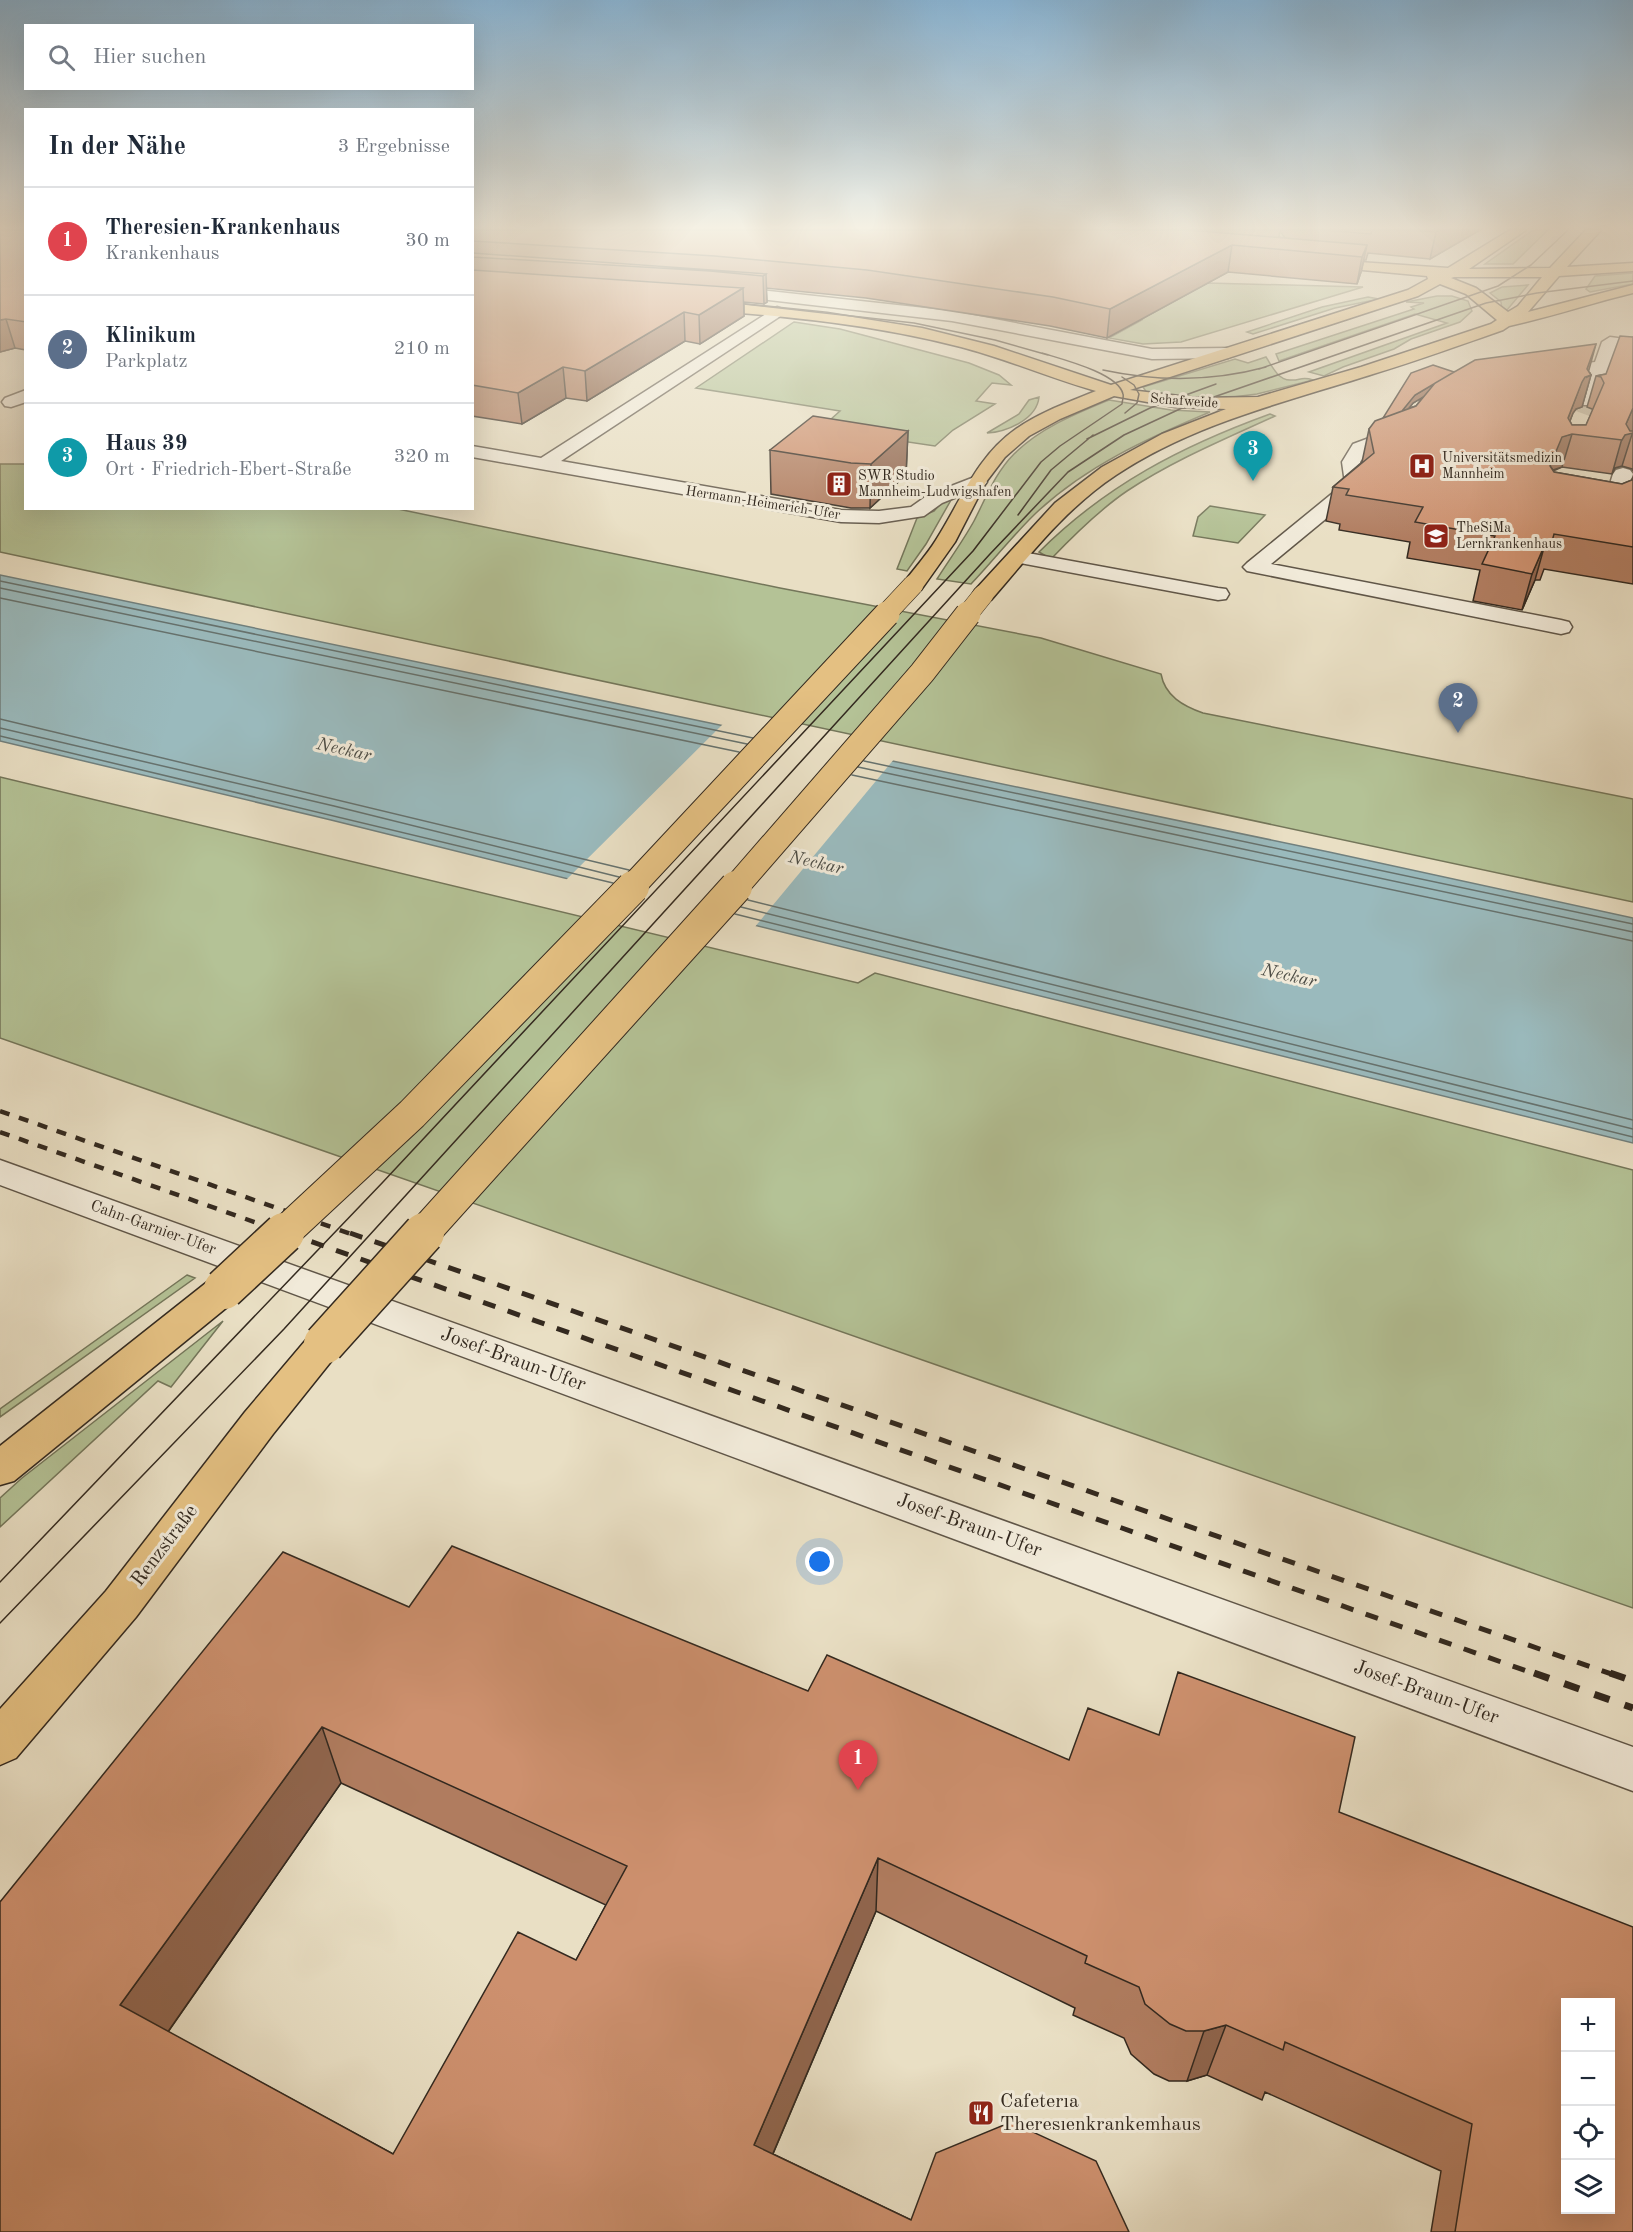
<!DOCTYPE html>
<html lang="de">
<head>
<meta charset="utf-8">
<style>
  :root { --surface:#fff; --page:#f2f2f3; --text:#1f2937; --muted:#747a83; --line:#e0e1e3; --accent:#0b8043 }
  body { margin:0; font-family:"Old Standard TT",serif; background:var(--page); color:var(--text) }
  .controls { position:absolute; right:18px; bottom:18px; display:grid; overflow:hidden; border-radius:0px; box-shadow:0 6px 24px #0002 }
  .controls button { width:54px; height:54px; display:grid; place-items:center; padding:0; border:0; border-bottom:2px solid var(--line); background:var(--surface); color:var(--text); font:30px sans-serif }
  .you { position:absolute; left:820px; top:1562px; width:21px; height:21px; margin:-15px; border:4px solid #fff; border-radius:50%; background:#1a73e8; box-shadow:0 0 0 9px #1a73e833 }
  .badge { display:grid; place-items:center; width:39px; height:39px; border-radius:50%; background:var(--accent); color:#fff; font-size:20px; font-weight:700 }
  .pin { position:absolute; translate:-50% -50px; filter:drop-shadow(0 2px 3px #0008) }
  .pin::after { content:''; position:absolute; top:32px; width:21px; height:18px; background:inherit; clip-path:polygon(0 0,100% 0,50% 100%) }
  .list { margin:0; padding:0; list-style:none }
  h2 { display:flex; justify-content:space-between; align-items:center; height:78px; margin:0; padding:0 24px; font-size:26px }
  h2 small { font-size:20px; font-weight:400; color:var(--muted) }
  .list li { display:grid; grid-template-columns:39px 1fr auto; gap:18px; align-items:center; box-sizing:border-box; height:108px; padding:0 24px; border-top:2px solid var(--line) }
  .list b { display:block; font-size:22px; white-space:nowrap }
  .list p { margin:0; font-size:20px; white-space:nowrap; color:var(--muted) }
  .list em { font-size:20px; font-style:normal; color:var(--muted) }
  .icon { flex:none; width:33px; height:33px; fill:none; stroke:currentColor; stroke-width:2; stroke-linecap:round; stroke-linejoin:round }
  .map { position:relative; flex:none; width:1633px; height:2232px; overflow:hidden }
  .search { position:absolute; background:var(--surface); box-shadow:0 6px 24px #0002; left:24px; top:24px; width:450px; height:66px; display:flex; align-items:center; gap:15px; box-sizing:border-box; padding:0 21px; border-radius:0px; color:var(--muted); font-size:22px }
  .panel { position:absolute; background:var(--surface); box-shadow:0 6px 24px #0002; left:24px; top:108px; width:450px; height:402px; border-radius:0px }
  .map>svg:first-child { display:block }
  .green { fill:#b4c296; stroke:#74765a; stroke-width:1.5 }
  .water { fill:#9ababd; stroke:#71807e; stroke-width:1.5 }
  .pier { fill:#e9dfc4 }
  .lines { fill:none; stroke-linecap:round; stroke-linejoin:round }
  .shore { stroke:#66726e; stroke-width:1.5 }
  .minor-tunnel { stroke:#c5bba3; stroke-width:20; stroke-dasharray:20 10; stroke-linecap:butt }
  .minor-casing { stroke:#605648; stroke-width:3 }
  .major-casing { stroke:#33291f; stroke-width:3 }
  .minor { fill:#f1ead9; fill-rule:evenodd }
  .major { fill:#e4c082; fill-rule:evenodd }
  .tram { stroke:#33291f; stroke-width:1.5 }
  .rail-far2 { stroke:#33291f; stroke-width:4.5; stroke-dasharray:10 10; stroke-linecap:butt }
  .rail-far1 { stroke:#33291f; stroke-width:5; stroke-dasharray:13 13; stroke-linecap:butt }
  .rail { stroke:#33291f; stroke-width:7; stroke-dasharray:16 16; stroke-linecap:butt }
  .major-bridge-far3-casing { stroke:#33291f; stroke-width:21; stroke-linecap:butt }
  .major-bridge-far2-casing { stroke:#33291f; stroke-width:27; stroke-linecap:butt }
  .major-bridge-far1-casing { stroke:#33291f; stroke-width:34; stroke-linecap:butt }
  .major-bridge-casing { stroke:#33291f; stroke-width:43; stroke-linecap:butt }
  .major-bridge-far3 { stroke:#e4c082; stroke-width:20 }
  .major-bridge-far2 { stroke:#e4c082; stroke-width:25 }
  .major-bridge-far1 { stroke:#e4c082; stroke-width:32 }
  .major-bridge { stroke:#e4c082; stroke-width:40 }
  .wall { fill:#b07c5f; stroke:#33291f; stroke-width:1.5; fill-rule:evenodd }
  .shaded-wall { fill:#90654d; stroke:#33291f; stroke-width:1.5 }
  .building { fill:#cd906e; stroke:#33291f; stroke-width:1.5; fill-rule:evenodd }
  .labels { text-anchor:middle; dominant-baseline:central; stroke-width:6; stroke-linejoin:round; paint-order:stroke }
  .far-street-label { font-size:14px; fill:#33291f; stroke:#f1ead9 }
  .far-poi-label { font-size:14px; fill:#33291f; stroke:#f1ead9; text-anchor:start }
  .street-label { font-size:16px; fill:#33291f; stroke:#f1ead9 }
  .water-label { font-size:18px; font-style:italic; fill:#4d4d46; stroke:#f1ead9 }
  .near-street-label { font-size:20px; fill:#33291f; stroke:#f1ead9 }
  .near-poi-label { font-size:20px; fill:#33291f; stroke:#f1ead9; text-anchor:start }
</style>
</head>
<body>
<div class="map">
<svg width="1633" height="2232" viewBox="0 0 1633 2232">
  <rect width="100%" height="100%" fill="#e9dfc4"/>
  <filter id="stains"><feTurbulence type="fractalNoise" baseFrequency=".00333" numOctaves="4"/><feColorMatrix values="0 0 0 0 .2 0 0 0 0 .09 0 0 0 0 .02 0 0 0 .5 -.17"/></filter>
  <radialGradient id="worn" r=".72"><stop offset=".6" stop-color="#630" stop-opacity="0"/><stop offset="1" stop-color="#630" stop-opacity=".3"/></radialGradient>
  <path class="green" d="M1533,230h15l-35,34h-28z
    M1633,273v11l-43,8 -4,-3 9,-13z
    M1207,283l156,4 -182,55 -38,2 -34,-6 33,-18 25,-34z
    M1528,285l-21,25 -5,-1 -1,-7 -11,-9 12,-6z
    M1437,296h15l16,5 4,10 -12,11 -49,17 -17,10 -51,18 -19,9 -15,-4 138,-49 -32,-9 -136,47 -3,-7 138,-45 -3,-2 13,-4 -18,-1z
    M1368,297l11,2 -44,9 -82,26 -6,-2 75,-25z
    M794,322l46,7 129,34 30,12 12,10 -19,-2 -16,18 19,3 -42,26 -18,16 -115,-17 20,-18 -144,-23z
    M1266,357c6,9 12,23 24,23 10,1 11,-4 23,0l-56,14 -24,3h-46l-40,-4 -4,-6 92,-28 13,4z
    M1039,397c-2,22 -32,35 -52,36l32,-19 10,-14z
    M1109,400l62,10 39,2c-62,26 -124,54 -174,101 -23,22 -43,48 -65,71l-34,-5c12,-19 26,-38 37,-58 12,-23 21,-48 40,-67 26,-26 61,-40 95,-54z
    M1270,414l5,2c-50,23 -101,44 -148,75 -28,19 -53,44 -76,68l-12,-7c67,-67 143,-106 231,-138z
    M0,464h25l1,44 372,1 382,79 261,50 120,36c4,22 22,32 42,39l430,86v103l-1633,-350z
    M949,499l2,1 -25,44 -19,27 -10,-2 20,-51 17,-7 10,-11z
    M1210,506l55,9 -27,28 -45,-7 5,-19z
    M0,777l858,206 17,-10 758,197v438l-1633,-570z
    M187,1275l8,3 -195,139v-8z
    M223,1321l-52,66 -13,-6 -158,146v-29l22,-20z"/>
  <path class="water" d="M0,575l1329,277 304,66v225l-1302,-323 -331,-79z"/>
  <path class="pier" d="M724,723l171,35 -141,170 -189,-47z"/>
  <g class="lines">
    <path class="shore" d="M0,581l753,157
      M0,588l747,156
      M0,598l739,154
      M0,719l629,151
      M0,728l334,78 285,71
      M0,736l613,147
      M864,761l769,163
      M858,767l775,165
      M852,775l781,166
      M748,900l885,220
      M741,907l892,222
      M735,914l898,223"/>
    <path class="minor-tunnel" d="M1584,414l5,-13"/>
    <defs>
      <path id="minor" d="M722,286l230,25 200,38 76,-1 8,5 -8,5 -76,1 -200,-38 -235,-27 -3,-3 3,-3z
        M777,307l5,2 3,3 -3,3 -221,146 280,49 38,1 32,-4 17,-12 49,-19 7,2 3,4 -3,4 -42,17 -18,13 -45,7 -38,-1 -369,-65v-11l69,12z
        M1610,337l23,3v10l-17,-2 -21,57h-12l-3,-4 11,-29 -45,6 -8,-5 8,-5 49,-6 7,-20z
        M26,390v12l-15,5 -6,-1 -3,-4 3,-4z
        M1406,422l6,1 3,4c-13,19 -42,15 -55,35l5,23 -3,4 -91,75 290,56 8,2 3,5 -3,5 -8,2 -314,-63 -4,-4 4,-4 98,-80 -3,-21 11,-18 43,-16 4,-5z
        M1623,468l7,2 3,4 -14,40 -7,2 -24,-5 -3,-4 3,-4h16l9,-29 3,-4z
        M1017,551l201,37 8,1 3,5 -3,5 -8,1 -208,-39 -3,-4 3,-4z
        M0,1160l1633,587v44l-1633,-606z"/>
      <path id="major" d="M1510,230h16l-57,39 81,-1 36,-38h15l-34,37 66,-4v8l-74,5 -31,36 105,-27v8c-42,10 -82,24 -124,33l-6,4c-43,15 -86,31 -130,44 -87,28 -179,49 -257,101 -50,33 -86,80 -125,125l-8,1 -8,-1 -3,-5 3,-5 80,-87 47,-36 60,-33 64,-25 -51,-2 -61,-11 -54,23 -31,17 -24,21 -19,25 -31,60 -34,48 -8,1 -8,-1 -3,-5c11,-15 24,-29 34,-45 25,-39 40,-83 80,-111 24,-17 53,-27 80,-38 -46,-13 -89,-32 -135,-44 -85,-22 -173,-31 -261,-37l-8,-5 8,-5 127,13 95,15 72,18 117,39 297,-95 20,-11 -1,-3 -108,-10 -5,-1 -2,-3 2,-3 134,9zM1454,277h88l-24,29 -10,6 -32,-24 -25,-10zM1440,284l26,10 31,26 -6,4 -130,43 -103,30 -62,1 -66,-8 288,-94z
        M224,1276l13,3 5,10 -5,10 -223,182 -14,4v-39l211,-167z
        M324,1330l13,4 6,10 -6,10 -64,80 -137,183 -120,141 -16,7v-56l106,-118 139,-179 66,-78z"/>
    </defs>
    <use href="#minor" class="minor-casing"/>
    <use href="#major" class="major-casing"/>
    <use href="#minor" class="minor"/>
    <use href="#major" class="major"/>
    <path class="tram" d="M726,302l188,21 81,17 53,15
      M1259,369l239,-83 33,-21 37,-35
      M1103,370c56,12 108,12 163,-3
      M1122,377l12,8 5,9 -2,9 -12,10
      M1087,439l63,-31 66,-24
      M1018,515l33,-45 42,-35
      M0,1582l383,-400 590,-631 68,-89 19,-16 62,-42c0,-3 2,-7 1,-10 -5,-21 -62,-35 -81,-41
      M0,1623l284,-294 706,-775 78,-82 56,-37 58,-27 304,-105 51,-10 96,-12"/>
    <path class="rail-far2" d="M0,1111l354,124
      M0,1132l291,103"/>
    <path class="rail-far1" d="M287,1233l1251,442
      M350,1233l1264,442"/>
    <path class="rail" d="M1534,1673l99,35
      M1610,1673l23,8"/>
    <defs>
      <path id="major-bridge-far3" d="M885,615l28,-30
        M967,615l16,-20"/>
      <path id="major-bridge-far2" d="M631,888l256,-274
        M735,888l187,-215 46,-59"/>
      <path id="major-bridge-far1" d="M282,1235l130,-121 221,-227
        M422,1235l314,-348"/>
      <path id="major-bridge" d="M224,1289l60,-56
        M324,1344l100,-111"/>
    </defs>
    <use href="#major-bridge-far3" class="major-bridge-far3-casing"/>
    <use href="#major-bridge-far2" class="major-bridge-far2-casing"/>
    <use href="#major-bridge-far1" class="major-bridge-far1-casing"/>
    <use href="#major-bridge" class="major-bridge-casing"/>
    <use href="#major-bridge-far3" class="major-bridge-far3"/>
    <use href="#major-bridge-far2" class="major-bridge-far2"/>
    <use href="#major-bridge-far1" class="major-bridge-far1"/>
    <use href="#major-bridge" class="major-bridge"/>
  </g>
  <path class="wall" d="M0,230h26v120l-11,-2 -15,4z
    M472,230h1008l-50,29 -62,-6 -2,7h-2l-3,12 -4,12 -129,-12 -121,66 -57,-12 -184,-28 -100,-10 1,14 -3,2 -20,-2v14l-44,28 -15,-3 -98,60 -21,-3 -44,26 -50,-8zM1280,231l5,7 -6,-1z
    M1633,337v134l-1,-2 -10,-3 -7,2 -3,6 -50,-7 -9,4 1,1 68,12 10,-4 1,-3v107l-89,-15 -4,11h-5l-13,30 -49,-9 7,-31 -73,-12 3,-16 -71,-12 1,-6 -14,-3 7,-34 29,-25 7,-33 14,-11 71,-46 134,-1 3,4 -9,32 -6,2 -3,4 -3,8 2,4h14l7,-15 -1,-1 -5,-2 9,-31 10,-2zM1423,397l-7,9 -7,2 4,-5z
    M908,431l-2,44 -36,33h-19l-80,-14 -1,-44z
    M409,1607l399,84 261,69 270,52 294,420h-202l10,-61 -176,-79 -3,8 -55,-25 -20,6h-18l-15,-7 -23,-20 -7,-16 -51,-23 2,-7 -199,-97 -103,243 138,66 -911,12v-330zM341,1783l265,122 -30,55 -183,194 -225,-122z"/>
  <path class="shaded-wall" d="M1440,230h40l-50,29 6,-27z
    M1232,245l-4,27 -121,66 3,-29z
    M1367,245l-6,27 -4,12 5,-27z
    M766,274l1,28 -3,2 -1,-28z
    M743,288l1,28 -44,28 -1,-29z
    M684,312l1,29 -98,60 -2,-30z
    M6,319l9,29 -15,4v-32z
    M1596,344l-9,33 4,-2 -9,32 -6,2 -3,4 -9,23 8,-2 -10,33 -9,3 -3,-4z
    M563,367l3,31 -44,26 -4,-31z
    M1454,372l-2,8 -39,23 -18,23 -17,6 37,-37z
    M1633,408v23l-11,35 -7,2 -3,6 14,-50z
    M908,431l-2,44 -36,33 1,-44z
    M1545,544l-10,36 -13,30 10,-36z
    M322,1727l19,56 -190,273 -31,-51z
    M878,1858l-2,53 -119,280 -3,-46z
    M1226,2025l-19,50 -20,6 17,-50z"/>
  <path class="building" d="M0,230h26v92l-20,-3 -6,1z
    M472,230h716l179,15 -5,12 -130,-12 -122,64 -57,-12 -186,-27 -152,-14 -243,-15z
    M1324,230h48l-1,4z
    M1408,230h32l-4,2z
    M472,253l294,21 -3,2 -53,-5 -238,-14z
    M472,270l271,18 -44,27 -15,-3 -99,59 -22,-4 -45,26 -46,-8z
    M1620,336l13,1v71l-7,16 4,7h3v2l-8,2 -3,5 -50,-6 -10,3 -12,29 4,6 68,12 10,-4 1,-3v70l-79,-13 -3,11 -6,-1 -13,30 -50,-10 13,-28 -80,-14 8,-15 -77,-12 3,-6 -16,-2 41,-34 -5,-24 6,-8 41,-15 19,-23 40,-23 121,-16 -9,25 4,6 -6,2 -3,5 -14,36 4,7h14l18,-42 -3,-6 -5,-1 10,-2z
    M1433,365l21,7 -39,23 -13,16 -19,7 28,-45z
    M813,416l95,15 -37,33 -20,-1 -81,-13z
    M452,1546l356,145 19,-36 242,105 19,-52 71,27 19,-63 177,65 -16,75 294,115v305h-178l17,-108 -187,-82 -2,8 -57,-25 -22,6h-18l-16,-7 -25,-20 -6,-17 -54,-24 2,-7 -209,-98 -124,287 157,75 25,-67 75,-31 85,39 33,71h-1129v-330l283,-350 126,55zM322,1727l305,139 -51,94 -58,-28 -125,222 -273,-149zM1566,2002h45v208h-45z"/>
  <linearGradient id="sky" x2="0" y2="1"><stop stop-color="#89b6d7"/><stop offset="0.42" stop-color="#f5f1e4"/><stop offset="1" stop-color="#f5f1e4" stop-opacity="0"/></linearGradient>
  <rect width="1633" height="542" fill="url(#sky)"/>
  <defs>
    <symbol id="hospital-square" viewBox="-11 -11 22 22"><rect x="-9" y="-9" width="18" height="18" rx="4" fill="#8f2418" stroke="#f1ead9"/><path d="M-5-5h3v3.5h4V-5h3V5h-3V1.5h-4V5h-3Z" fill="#fff"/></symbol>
    <symbol id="building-square" viewBox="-11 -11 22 22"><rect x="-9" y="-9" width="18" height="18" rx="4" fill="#8f2418" stroke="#f1ead9"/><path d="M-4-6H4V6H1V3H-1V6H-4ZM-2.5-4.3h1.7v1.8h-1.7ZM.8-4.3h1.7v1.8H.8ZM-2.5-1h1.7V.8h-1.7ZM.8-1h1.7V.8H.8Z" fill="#fff"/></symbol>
    <symbol id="university-square" viewBox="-11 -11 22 22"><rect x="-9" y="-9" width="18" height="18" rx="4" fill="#8f2418" stroke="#f1ead9"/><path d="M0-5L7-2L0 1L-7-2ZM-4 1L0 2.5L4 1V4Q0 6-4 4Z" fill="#fff"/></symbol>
    <symbol id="restaurant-square" viewBox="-11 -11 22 22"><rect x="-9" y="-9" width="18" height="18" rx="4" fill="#8f2418" stroke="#f1ead9"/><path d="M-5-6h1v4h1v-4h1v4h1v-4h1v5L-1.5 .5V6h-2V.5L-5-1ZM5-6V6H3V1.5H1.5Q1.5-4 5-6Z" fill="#fff"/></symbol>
  </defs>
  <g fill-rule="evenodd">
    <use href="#hospital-square" x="1407" y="451" width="30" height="30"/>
    <use href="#building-square" x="824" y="469" width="30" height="30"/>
    <use href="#university-square" x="1421" y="521" width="30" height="30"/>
    <use href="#restaurant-square" x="966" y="2098" width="30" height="30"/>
  </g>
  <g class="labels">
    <g class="far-street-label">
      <text transform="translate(1184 401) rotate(4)">Schafweide</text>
      <text transform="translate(763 503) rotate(9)">Hermann-Heimerich-Ufer</text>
    </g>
    <g class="far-poi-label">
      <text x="1442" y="458">Universitätsmedizin<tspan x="1442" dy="16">Mannheim</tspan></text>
      <text x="858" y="476">SWR Studio<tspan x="858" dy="16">Mannheim-Ludwigshafen</tspan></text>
      <text x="1456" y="528">TheSiMa<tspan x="1456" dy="16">Lernkrankenhaus</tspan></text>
    </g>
    <g class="street-label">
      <text transform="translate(153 1228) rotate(20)">Cahn-Garnier-Ufer</text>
    </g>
    <g class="water-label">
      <text transform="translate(344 750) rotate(13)">Neckar</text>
      <text transform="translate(816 863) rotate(13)">Neckar</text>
      <text transform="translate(1289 976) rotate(13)">Neckar</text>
    </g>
    <g class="near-street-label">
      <text transform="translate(513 1360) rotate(20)">Josef-Braun-Ufer</text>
      <text transform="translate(969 1526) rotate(20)">Josef-Braun-Ufer</text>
      <text transform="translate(165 1546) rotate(-53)">Renzstraße</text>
      <text transform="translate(1426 1693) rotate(20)">Josef-Braun-Ufer</text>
    </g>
    <g class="near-poi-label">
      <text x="1000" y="2102">Cafeterıa<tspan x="1000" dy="23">Theresıenkrankemhaus</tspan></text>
    </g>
  </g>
  <rect width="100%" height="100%" filter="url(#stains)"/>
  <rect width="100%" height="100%" fill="url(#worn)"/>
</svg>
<div class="controls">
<button>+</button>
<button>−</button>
<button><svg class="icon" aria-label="locate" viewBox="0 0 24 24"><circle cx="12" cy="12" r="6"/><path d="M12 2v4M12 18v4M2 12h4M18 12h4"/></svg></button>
<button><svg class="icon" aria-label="layers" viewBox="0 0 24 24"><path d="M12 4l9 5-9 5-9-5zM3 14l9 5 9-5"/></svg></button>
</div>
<div class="you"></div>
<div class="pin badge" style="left:858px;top:1790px;background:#e0444e">1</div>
<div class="pin badge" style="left:1458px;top:733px;background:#5c6f8a">2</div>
<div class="pin badge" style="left:1253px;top:481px;background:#0f9aa8">3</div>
<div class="search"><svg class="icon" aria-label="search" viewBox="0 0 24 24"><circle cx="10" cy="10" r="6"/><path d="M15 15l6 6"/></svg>Hier suchen</div>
<section class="panel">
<h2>In der Nähe<small>3 Ergebnisse</small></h2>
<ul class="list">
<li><span class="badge" style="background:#e0444e">1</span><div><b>Theresien-Krankenhaus</b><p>Krankenhaus</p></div><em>30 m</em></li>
<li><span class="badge" style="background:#5c6f8a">2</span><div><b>Klinikum</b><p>Parkplatz</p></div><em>210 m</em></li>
<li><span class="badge" style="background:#0f9aa8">3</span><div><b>Haus 39</b><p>Ort · Friedrich-Ebert-Straße</p></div><em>320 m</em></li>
</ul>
</section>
</div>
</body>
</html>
